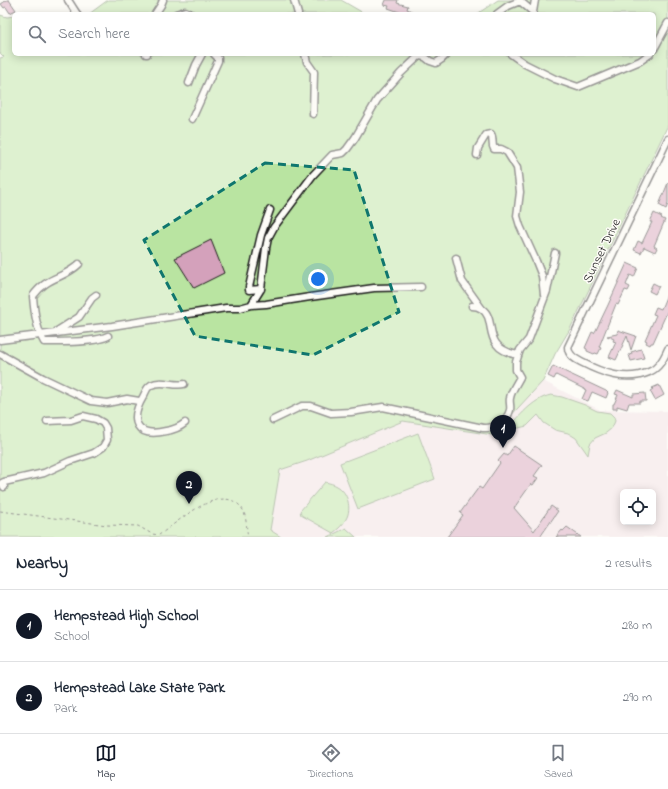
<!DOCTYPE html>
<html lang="en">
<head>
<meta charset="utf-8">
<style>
  :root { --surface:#fff; --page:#f2f2f3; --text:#1f2937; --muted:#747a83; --line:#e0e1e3; --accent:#111827 }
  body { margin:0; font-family:"Indie Flower",sans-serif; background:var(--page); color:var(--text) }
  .controls { position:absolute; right:12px; bottom:12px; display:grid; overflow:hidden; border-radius:6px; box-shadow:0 2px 10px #0003 }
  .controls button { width:36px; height:36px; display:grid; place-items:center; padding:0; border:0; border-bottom:1px solid var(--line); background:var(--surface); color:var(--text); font:20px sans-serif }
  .you { position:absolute; left:318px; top:279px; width:14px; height:14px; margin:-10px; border:3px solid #fff; border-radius:50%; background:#1a73e8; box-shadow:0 0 0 6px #1a73e833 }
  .badge { display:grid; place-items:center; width:26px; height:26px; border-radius:50%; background:var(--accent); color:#fff; font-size:13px; font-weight:700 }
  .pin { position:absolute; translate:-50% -33px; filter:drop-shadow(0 1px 2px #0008) }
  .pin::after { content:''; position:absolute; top:21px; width:14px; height:12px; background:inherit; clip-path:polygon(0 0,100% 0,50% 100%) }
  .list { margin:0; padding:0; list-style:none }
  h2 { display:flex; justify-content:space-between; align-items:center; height:52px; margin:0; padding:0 16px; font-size:17px }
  h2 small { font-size:13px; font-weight:400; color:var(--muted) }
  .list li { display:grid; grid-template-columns:26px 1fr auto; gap:12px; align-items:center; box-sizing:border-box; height:72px; padding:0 16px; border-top:1px solid var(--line) }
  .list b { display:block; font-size:15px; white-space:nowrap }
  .list p { margin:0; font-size:13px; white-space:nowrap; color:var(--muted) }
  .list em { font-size:13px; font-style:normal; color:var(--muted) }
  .icon { flex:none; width:22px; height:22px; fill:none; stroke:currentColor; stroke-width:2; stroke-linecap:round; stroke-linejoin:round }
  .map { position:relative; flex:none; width:668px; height:537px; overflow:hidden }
  .search { position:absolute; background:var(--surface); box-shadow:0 2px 10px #0003; left:12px; right:12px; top:12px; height:44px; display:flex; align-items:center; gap:10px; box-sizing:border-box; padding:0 14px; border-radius:6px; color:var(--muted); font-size:15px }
  .sheet { height:196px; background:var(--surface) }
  nav { display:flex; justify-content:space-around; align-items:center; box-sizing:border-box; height:56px; border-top:1px solid var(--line); background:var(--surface); font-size:11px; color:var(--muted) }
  nav a { display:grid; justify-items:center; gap:2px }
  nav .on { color:var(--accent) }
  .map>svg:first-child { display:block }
  .built { fill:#f1e1e5; fill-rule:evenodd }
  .green { fill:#b9e4a1; stroke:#6a805e }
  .building { fill:#d4a1bb; stroke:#1c1c1c }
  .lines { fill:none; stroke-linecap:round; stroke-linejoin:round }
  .minor-casing { stroke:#1c1c1c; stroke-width:9 }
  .path { stroke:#1c1c1c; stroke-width:1; stroke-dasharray:3 3; stroke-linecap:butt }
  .minor { stroke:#fdfcf7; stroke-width:6 }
  .marked { fill:none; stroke:#0f766e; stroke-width:3; stroke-dasharray:8 5; stroke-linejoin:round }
  .labels { text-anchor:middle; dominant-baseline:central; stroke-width:3; stroke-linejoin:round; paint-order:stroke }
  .street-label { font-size:13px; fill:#1c1c1c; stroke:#fdfcf7 }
</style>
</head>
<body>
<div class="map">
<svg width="668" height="537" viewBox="0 0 668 537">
  <rect width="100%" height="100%" fill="#fdfcf7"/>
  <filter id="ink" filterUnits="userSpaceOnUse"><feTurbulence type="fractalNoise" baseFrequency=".025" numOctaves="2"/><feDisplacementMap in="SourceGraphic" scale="8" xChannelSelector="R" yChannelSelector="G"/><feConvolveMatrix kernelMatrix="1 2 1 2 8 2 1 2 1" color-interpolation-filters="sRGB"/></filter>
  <g filter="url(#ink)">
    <path class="built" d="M543,381l57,29 68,1v126h-401l13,-67 27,-9 96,-40 89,14zM623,492h30v30h-30z"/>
    <path class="green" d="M108,0h233l24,14h-276z
      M498,0h170v125l-98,204 -15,25 -12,27 -50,54 -90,-14 -96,40 -27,9 -10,60 11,7h-281v-479l4,-1 -4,-4v-38l7,2 7,-1v38h640v-40h-177z
      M551,395l11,2 23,8 12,6 13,2 4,4 1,4 -3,7 -6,5 -11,5 -5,6 -2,11 -12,-17 -8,-5 -13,-3 -11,-7 -6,-8 -11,11 -21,5c13,-14 26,-32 45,-36z
      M418,433l17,46 -77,30 -18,-46z
      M325,482c4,1 9,2 12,4 11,6 15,23 9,33 -3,6 -8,10 -13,14l-32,-18 -1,-4z
      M346,528l10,9h-28z"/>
    <path class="building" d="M7,0h2l7,10 -6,3 -4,-6 -2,1 -3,-4z
      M386,0h12l-1,3 11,3 -1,3 11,5h-13l-17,-6 1,-2 -5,-1z
      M668,183v21l-2,5 -7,-4z
      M654,213l8,4 -1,1 4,2 -11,26 3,2 -2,4 -11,-5 -3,6 -7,-3 4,-9 4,2 10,-21h-2z
      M211,240l13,33 -30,15 -19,-30z
      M627,263l11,5 -4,9 -4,-2 -4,10 4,2 -2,4 -3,-1 -7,15 -2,-1 -17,43 2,1 -3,6 -3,-1 -1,1 -7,-3v-2l-2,-1 7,-16 2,1 2,-3 12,-25z
      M653,283l6,3 -4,8 -6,-3z
      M668,292v18l-15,33h-2l-1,2 -4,-2 1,-2 -2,-1 11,-25 -3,-1 3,-7 5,2z
      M618,330l18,6 -5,14 -4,-14 -11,24 -7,-3 7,-15 -3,-1 1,-2 -7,-3 10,-2z
      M641,349l3,9 -13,3 -2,-6 3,-1 -1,-2z
      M553,366l53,25 2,2 -2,5 -14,-6 -4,9 -6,-2 4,-9 -30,-15 -2,4 -6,-3z
      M659,385l5,10 -9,5 -5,-9 3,-2 -1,-1z
      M617,390l16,7v-3l12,-1 1,8h-6v2h-11l-2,6 -10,-3v3h-4v-5h1l4,-9 -3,-1z
      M514,446l28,19 -8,11 4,2 -5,7 -2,-1 -17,24 20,23 17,-25 7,5 -18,26h-93l16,-22 -3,-2 19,-26 3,2 18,-26 -2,-2 6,-7 3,2z
      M567,527l14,10h-25l6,-7 1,1z"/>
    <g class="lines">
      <defs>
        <path id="minor" d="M68,0l9,14
          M294,0l4,14
          M155,14l6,-9 2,-5
          M176,14l9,-3 6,3
          M497,14l11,-8 12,-5 13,11 2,-12
          M654,49l14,-26
          M146,54h1
          M305,54l2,8 7,10 -1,42
          M511,54l14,10 30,15 23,8 62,-26 10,-7
          M189,83l7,-18 6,-11
          M192,119l26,-58v-3l-4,-4
          M668,139l-100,208c0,8 7,12 13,15 21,11 45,20 68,10 10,-4 15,-14 19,-23
          M477,155l1,-7 8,-13 5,-1c3,5 0,10 3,15h7l6,3 10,16 3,24 -3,24 3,10 16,35 6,15 2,19
          M456,258l6,23 20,28
          M79,264c-15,15 -32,12 -46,32 1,15 3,32 11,46 15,0 51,1 64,-6
          M261,289l-12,1v-3l12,-52 9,-25
          M251,305l10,-16 5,-41 2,-10 6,-11 39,-52 19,-20 11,-2 4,-4 8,-11 22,-38 24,-27 18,-17 6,1 5,4 6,2 6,-4 5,-5
          M472,306c3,0 7,1 10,3 16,11 -2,39 36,46
          M57,331l22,-14 13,-19 4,-3
          M0,340l112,-14 114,-18h14l11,-3 15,-1 44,-7 64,-9 47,-1
          M0,354l43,24 48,23 16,2 20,-4 12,2
          M184,384c-10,3 -22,-5 -33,1 -5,3 -5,7 -8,12 -14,24 -7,41 23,34 7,-1 13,-3 19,-8
          M273,420l29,-14h9l20,7 20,-1 32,-5 100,21c10,1 24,-6 27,-18 1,-4 -1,-8 0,-12 1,-7 7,-15 10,-21l-4,-7v-8l4,-12 9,-11 18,-48 8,-38
          M4,487l-2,-4 2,-1 40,-9 26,-12 24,-8 9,-6 4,-7 -1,-12 -3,-5 -7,-4 -13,-3 -12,4 -24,1"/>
      </defs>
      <use href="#minor" class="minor-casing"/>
      <path class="path" d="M0,511l107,14 31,1 14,8 7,1c18,-12 61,-53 82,-28 6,7 5,21 7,30"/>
      <use href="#minor" class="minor"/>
    </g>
  </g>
  <path d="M0 0H668V537H0ZM265,163l89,7 45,142 -86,43 -118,-19 -51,-96z" fill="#fdfcf7" fill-opacity=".55" fill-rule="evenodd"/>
  <path class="marked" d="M265,163l89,7 45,142 -86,43 -118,-19 -51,-96z"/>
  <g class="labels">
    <g class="street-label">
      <text transform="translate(602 251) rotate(-64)">Sunset Drive</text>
    </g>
  </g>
</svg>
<div class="controls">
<button><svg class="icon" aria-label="locate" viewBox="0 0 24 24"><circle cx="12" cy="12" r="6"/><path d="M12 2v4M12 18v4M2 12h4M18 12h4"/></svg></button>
</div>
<div class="you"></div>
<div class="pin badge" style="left:503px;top:448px">1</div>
<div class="pin badge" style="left:189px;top:504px">2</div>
<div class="search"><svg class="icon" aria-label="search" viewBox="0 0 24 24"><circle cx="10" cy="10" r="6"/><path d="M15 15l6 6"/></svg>Search here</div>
</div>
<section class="sheet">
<h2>Nearby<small>2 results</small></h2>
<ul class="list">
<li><span class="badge">1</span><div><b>Hempstead High School</b><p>School</p></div><em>280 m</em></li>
<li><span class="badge">2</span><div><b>Hempstead Lake State Park</b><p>Park</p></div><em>290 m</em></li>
</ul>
</section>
<nav>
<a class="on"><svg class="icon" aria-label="map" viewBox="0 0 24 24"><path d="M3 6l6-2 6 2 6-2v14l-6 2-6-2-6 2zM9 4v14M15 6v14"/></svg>Map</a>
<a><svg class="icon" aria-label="directions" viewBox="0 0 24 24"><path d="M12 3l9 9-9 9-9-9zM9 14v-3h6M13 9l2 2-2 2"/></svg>Directions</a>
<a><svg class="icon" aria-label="saved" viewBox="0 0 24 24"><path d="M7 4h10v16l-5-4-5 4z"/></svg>Saved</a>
</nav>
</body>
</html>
